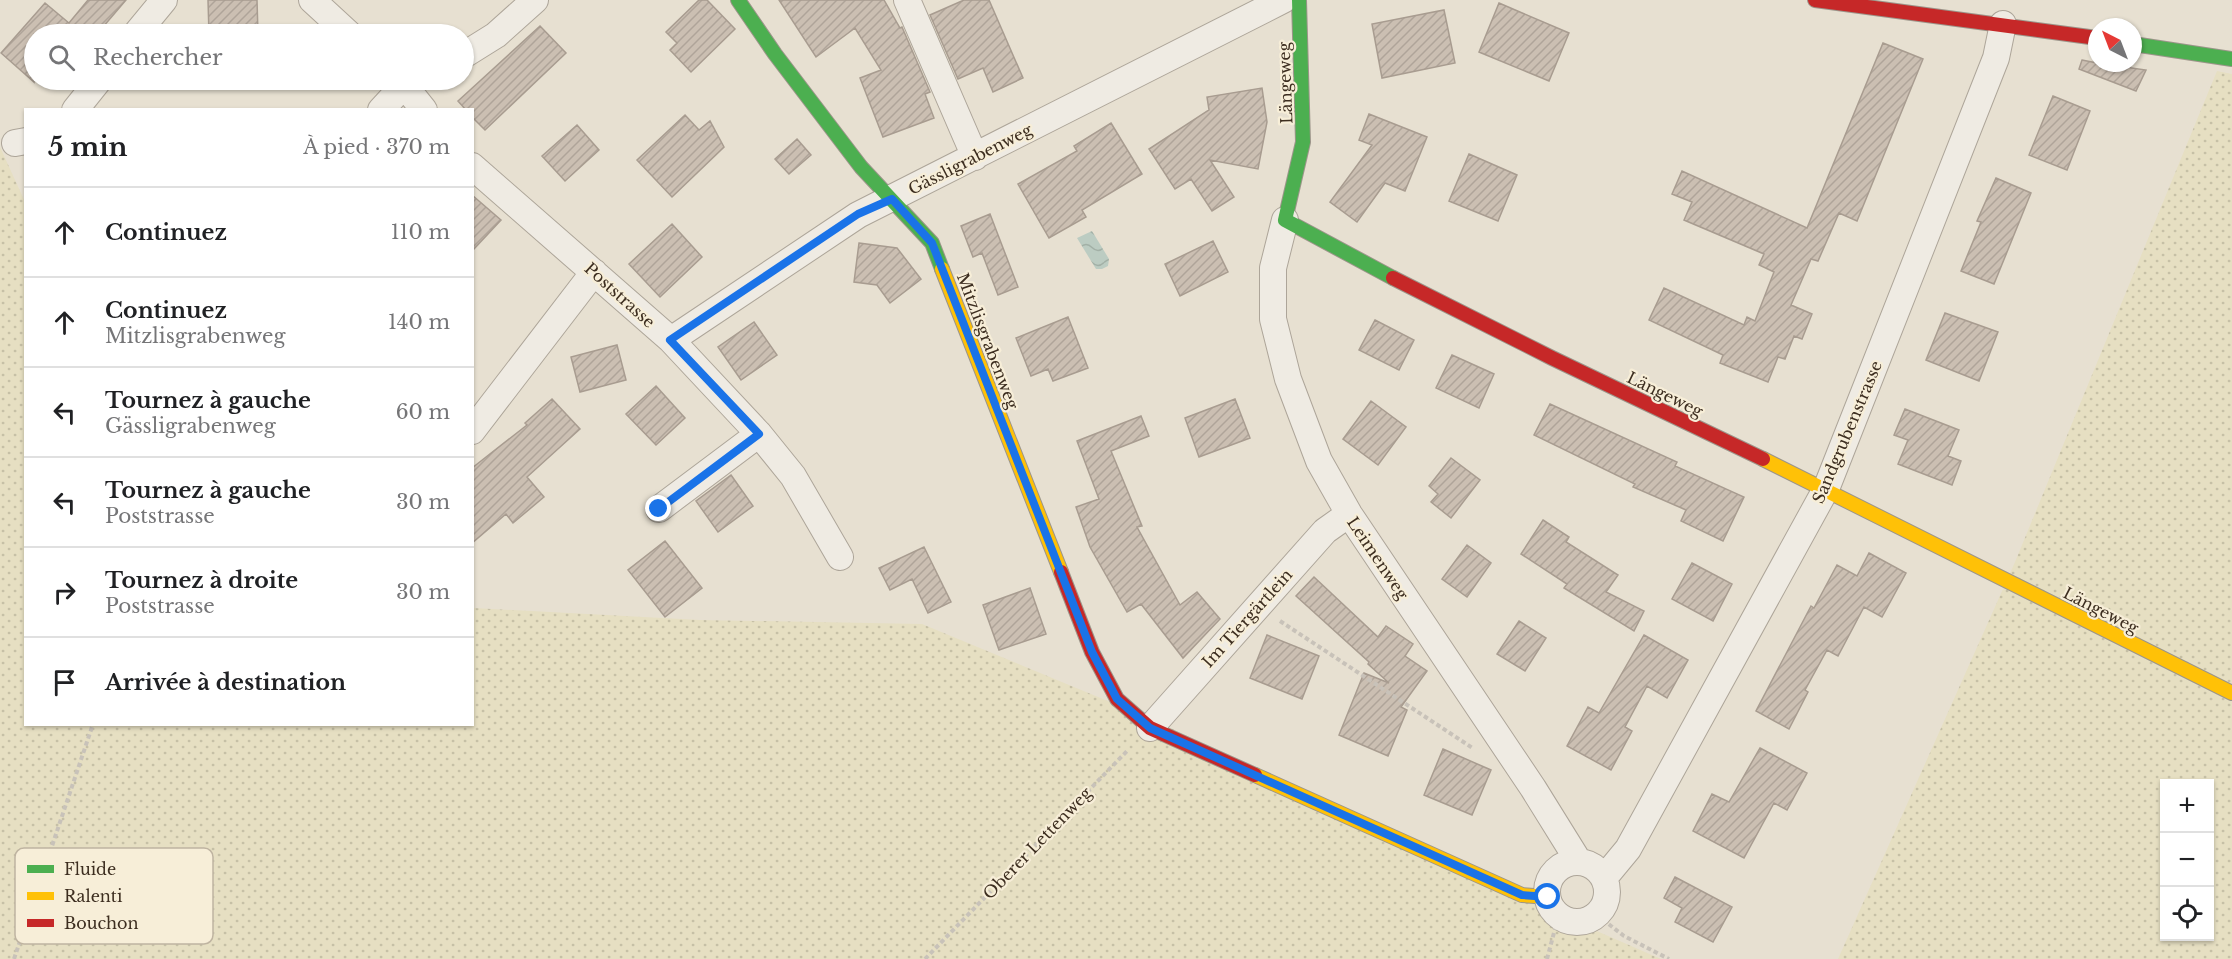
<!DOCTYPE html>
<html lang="fr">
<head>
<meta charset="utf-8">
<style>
  :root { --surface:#fff; --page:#f6f6f6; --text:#202124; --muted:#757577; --line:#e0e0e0 }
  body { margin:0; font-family:"Libre Baskerville",serif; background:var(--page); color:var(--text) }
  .controls { position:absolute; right:18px; bottom:18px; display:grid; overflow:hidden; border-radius:0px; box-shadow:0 2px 4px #0004 }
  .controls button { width:54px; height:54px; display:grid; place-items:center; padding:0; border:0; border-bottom:2px solid var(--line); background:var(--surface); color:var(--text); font:30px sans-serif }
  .compass { position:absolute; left:2088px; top:18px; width:54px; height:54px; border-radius:50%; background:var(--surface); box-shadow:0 2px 4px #0004; rotate:318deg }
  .stop { position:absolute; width:18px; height:18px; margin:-14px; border:4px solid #1a73e8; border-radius:50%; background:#fff }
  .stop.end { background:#1a73e8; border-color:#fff; box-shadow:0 2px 6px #0008 }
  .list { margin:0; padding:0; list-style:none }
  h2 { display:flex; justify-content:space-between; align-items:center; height:78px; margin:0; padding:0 24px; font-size:26px }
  h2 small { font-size:20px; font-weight:400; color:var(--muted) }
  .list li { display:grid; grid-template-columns:39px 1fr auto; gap:18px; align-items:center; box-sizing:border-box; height:90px; padding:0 24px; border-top:2px solid var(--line) }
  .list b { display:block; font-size:22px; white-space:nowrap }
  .list p { margin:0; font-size:20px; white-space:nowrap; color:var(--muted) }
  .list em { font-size:20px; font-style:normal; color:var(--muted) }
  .icon { flex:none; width:33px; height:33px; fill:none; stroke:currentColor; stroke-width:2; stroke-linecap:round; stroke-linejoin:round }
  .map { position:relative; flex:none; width:2232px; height:959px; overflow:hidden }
  .search { position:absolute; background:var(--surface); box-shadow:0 2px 4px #0004; left:24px; top:24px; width:450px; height:66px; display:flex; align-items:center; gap:15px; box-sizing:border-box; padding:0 21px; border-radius:33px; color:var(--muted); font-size:22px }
  .panel { position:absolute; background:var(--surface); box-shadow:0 2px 4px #0004; left:24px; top:108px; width:450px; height:618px; border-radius:0px }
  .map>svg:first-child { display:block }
  .farmland { fill:url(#farmland-dots); fill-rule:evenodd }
  .water { fill:url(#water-waves) }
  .building { fill:url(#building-hatch); stroke:#a89c90; stroke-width:1.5 }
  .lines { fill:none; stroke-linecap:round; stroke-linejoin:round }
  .street-casing { stroke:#ada599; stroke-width:28 }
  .fast-casing { stroke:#9c958a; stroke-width:16 }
  .slow-casing { stroke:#9c958a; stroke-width:16 }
  .jam-casing { stroke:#9c958a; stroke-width:16 }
  .path { stroke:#c8c2b9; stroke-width:4; stroke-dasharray:4.5 3; stroke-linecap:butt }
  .street { stroke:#efebe3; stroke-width:26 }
  .fast { stroke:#4caf50; stroke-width:14 }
  .slow { stroke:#ffc107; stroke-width:14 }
  .jam { stroke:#c62828; stroke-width:14 }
  .route { stroke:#1a73e8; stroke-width:8 }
  .labels { text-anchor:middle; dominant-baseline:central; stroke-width:4.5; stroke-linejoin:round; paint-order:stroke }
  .street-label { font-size:16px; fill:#3d2e20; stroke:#f7eed8 }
  .key { fill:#f7eed8; stroke:#bfb4a1; stroke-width:1.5 }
  .key-label { font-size:16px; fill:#3d2e20 }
</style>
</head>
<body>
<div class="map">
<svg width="2232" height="959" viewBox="0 0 2232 959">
  <defs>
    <pattern id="farmland-dots" width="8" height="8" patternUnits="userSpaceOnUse" patternTransform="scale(1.5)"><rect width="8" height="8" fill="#e6dfc2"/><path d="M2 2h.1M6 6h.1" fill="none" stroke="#c6c0a6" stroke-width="1.8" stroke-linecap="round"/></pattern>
    <pattern id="water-waves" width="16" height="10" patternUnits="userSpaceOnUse" patternTransform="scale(1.5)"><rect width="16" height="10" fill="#bcccc2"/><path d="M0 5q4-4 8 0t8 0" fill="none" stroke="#a2b0a6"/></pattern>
    <pattern id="building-hatch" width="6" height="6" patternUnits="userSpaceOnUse" patternTransform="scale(1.5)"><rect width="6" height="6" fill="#cbbfb2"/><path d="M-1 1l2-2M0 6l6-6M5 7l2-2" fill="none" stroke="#afa499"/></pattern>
  </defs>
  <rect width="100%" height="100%" fill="#e7e0d1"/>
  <path class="farmland" d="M2217,71l15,3v885h-394l177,-397zM2164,784h46v152h-46z
    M0,147l26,57v520h446l1,-116 227,12 222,4 234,97 381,184 124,54h-1661z"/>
  <path class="water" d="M1092,231l17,28 -1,7 -6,3h-6l-19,-31z"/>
  <path class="building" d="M88,0h38l-29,34h-63v48l-33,-29 44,-50 24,20z
    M208,0h49l1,34h-49z
    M699,0h8l28,29 -44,43 -21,-22 7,-7 -11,-11z
    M779,0h105l16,28 2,-1 28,65 -5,2 9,24 -51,19 -23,-59 21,-8 -26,-42 -39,29z
    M964,0h25l34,78 -30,14 -10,-24 -25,11 -28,-64z
    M1499,3l70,30 -20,48 -70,-29z
    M1444,10l11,53 -73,15 -10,-54z
    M540,26l26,27 -81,77 -13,-13v-7h-6l-8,-9z
    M1883,43l40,16 -66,162 -18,-8 -21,48 -7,-2 -20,46 21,9 -10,25 -8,-3 -9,23 -7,-2 -10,25 -48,-19 3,-8 -74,-35 15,-32 80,37 3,-8 8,4 19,-49 -15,-7 5,-11 -80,-34 8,-18 -20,-8 10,-23 125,57z
    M2082,60l15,3 49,7 -10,21 -57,-22z
    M1262,88l5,34 -9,47 -48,-9 24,37 -22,14 -21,-32 -16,10 -26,-40 60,-39 -2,-13z
    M2053,96l37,15 -23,59 -38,-15z
    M1369,114l58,23 -22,54 -20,-8 -28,39 -27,-20 42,-57 -13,-5z
    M685,115l14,15 11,-9 14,26 -52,50 -35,-37z
    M1111,123l31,51 -60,36 4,7 -37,21 -31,-54 59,-33 -3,-5z
    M577,125l22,25 -34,31 -23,-25z
    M797,139l14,16 -22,19 -14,-15z
    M1469,154l48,21 -19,46 -49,-20z
    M1996,178l35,15 -37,91 -33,-13 20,-49 -4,-1z
    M472,195l29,25 -29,31z
    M990,214l28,73 -20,8 -16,-42 -9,4 -12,-31z
    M672,224l30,33 -42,40 -31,-33z
    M1213,241l15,31 -48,24 -15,-32z
    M859,243l38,5 24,31 -31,24 -13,-18 -23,-3z
    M1945,313l53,19 -19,49 -53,-21z
    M1068,317l20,51 -35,13 -5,-12 -17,7 -15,-38z
    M1375,320l39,20 -15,30 -40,-20z
    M754,322l23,33 -36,25 -23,-33z
    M617,345l9,35 -46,12 -9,-35z
    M1452,355l42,19 -15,34 -43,-20z
    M656,386l29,32 -29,27 -30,-31z
    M552,399l28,30 -53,48 17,20 -31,26 -7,-9 -34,29v-75l55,-43 -2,-2z
    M1235,399l15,39 -51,19 -14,-39z
    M1371,401l35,26 -28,38 -35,-26z
    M1550,404l127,58 -2,4 69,31 -21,44 -42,-20 5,-11 -53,-23 2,-3 -101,-49z
    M1905,409l54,21 -11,26 13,5 -9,24 -54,-21 10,-24 -14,-5z
    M1141,416l8,20 -38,15 31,75 -5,1 43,78 17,-13 23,27 -37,39 -42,-54 -14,8 -37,-65 -14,-40 23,-8 -22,-58z
    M1451,458l29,22 -29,38 -20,-16 7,-8 -9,-8z
    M731,475l22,31 -35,26 -22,-31z
    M1543,520l26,17 -3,5 52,33 -12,17 38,19 -10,20 -70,-43 3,-4 -46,-30z
    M665,541l37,47 -37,29 -37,-47z
    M1467,545l24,18 -24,34 -25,-18z
    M924,547l27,55 -23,11 -16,-34 -22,11 -11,-22z
    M1869,553l37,20 -24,44 -18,-10 -26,49 -11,-6 -22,40 3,2 -19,37 -33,-18 55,-105 3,2 23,-43 20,11z
    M1692,563l40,21 -19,37 -41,-22z
    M1314,577l64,60 8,-11 27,18 -8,12 22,15 -26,36 6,3 -19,46 -49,-21 25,-62 25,10 -21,-19 1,-2 -73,-66z
    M1030,588l16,46 -47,16 -16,-45z
    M1519,621l27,17 -21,33 -28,-17z
    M1267,635l52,21 -17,43 -52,-21z
    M1644,635l44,25 -21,38 -20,-12 -22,41 7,4 -21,39 -44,-24 21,-39 11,6z
    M1760,748l47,25 -20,37 -13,-7 -30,55 -51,-27 19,-37 17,8z
    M1443,749l48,21 -19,45 -48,-20z
    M1675,877l57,30 -19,35 -38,-20 7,-14 -18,-10z"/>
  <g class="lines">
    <defs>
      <path id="street" d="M312,0l37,34
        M907,0l68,157
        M136,34l28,-34
        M464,55l32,-20 39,-35
        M75,110l24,-30
        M381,110l23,-25 20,25
        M15,143l11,-2
        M472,166l199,174 88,94 34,42 47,81
        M1285,220l-12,48v51l15,60 31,82 30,53 184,274 46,74
        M671,340l187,-125 425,-215
        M472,431l122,-159
        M659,509l100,-75
        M1150,728l175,-197 24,-17
        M1547 892a30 30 0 1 1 60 0a30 30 0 1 1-60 0Z
        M1604,878l24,-29 198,-360 170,-431 7,-34"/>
      <path id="fast" d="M738,0l37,54 86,113 71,76 10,26
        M1299,0l4,142 -18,78 108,58
        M2133,44l99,15"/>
      <path id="slow" d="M942,269l119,303
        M1763,459l469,234
        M1255,775l267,120 26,2"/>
      <path id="jam" d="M1815,0l282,38
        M1393,278l159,80 211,101
        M1061,572l31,80 25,47 33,29 105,47"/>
    </defs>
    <use href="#street" class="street-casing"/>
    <use href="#fast" class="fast-casing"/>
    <use href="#slow" class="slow-casing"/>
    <use href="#jam" class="jam-casing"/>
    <path class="path" d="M1280,621l194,128
      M1597,915l27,21 45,23
      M14,959l79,-235
      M925,959l203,-209
      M1547,959l9,-34"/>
    <use href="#street" class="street"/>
    <use href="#fast" class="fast"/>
    <use href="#slow" class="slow"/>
    <use href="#jam" class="jam"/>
  </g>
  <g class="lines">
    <path class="route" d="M659,509l100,-75 -89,-94 188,-126 34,-15 40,44 160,409 25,47 33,29 372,167 26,2"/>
  </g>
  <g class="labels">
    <g class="street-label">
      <text transform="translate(1285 83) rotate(-92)">Längeweg</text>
      <text transform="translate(970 159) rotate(-27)">Gässligrabenweg</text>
      <text transform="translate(620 295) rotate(42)">Poststrasse</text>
      <text transform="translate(988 341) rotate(69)">Mitzlisgrabenweg</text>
      <text transform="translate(1665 394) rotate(26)">Längeweg</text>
      <text transform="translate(1847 432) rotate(-67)">Sandgrubenstrasse</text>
      <text transform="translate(1378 558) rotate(56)">Leimenweg</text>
      <text transform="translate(2101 610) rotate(27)">Längeweg</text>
      <text transform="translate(1247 618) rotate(-48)">Im Tiergärtlein</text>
      <text transform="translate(1037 843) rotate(-46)">Oberer Lettenweg</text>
    </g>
  </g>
  <rect x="15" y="848" width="198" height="96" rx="9" class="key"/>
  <rect x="27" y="865" width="27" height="8" fill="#4caf50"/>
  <rect x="27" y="892" width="27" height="8" fill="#ffc107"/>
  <rect x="27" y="919" width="27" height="8" fill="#c62828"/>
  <g class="key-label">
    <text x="64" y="875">Fluide</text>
    <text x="64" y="902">Ralenti</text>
    <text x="64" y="929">Bouchon</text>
  </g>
</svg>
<div class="controls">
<button>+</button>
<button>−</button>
<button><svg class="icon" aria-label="locate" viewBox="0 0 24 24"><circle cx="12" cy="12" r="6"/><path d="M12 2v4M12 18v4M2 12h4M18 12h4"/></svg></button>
</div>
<svg class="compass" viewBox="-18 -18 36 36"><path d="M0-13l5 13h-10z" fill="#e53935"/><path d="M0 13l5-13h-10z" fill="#757577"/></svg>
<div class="stop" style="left:1548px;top:897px"></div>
<div class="stop end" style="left:659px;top:509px"></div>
<div class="search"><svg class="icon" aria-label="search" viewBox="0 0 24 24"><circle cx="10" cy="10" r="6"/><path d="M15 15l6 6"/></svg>Rechercher</div>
<section class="panel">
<h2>5 min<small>À pied · 370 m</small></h2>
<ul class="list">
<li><svg class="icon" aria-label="ahead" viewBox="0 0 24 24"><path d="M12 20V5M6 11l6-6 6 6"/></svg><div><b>Continuez</b></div><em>110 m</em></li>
<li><svg class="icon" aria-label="ahead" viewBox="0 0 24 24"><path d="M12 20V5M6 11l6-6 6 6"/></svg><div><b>Continuez</b><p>Mitzlisgrabenweg</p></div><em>140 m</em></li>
<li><svg class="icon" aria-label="left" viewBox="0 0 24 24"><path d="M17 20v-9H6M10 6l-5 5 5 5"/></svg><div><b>Tournez à gauche</b><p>Gässligrabenweg</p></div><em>60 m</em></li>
<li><svg class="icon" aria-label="left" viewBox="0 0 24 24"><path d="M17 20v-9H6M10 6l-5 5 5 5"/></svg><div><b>Tournez à gauche</b><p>Poststrasse</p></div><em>30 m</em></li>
<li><svg class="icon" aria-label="right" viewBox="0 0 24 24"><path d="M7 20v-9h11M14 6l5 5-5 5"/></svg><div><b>Tournez à droite</b><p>Poststrasse</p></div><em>30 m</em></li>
<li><svg class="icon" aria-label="arrive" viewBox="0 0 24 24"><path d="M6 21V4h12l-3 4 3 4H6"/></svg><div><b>Arrivée à destination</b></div></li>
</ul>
</section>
</div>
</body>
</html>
